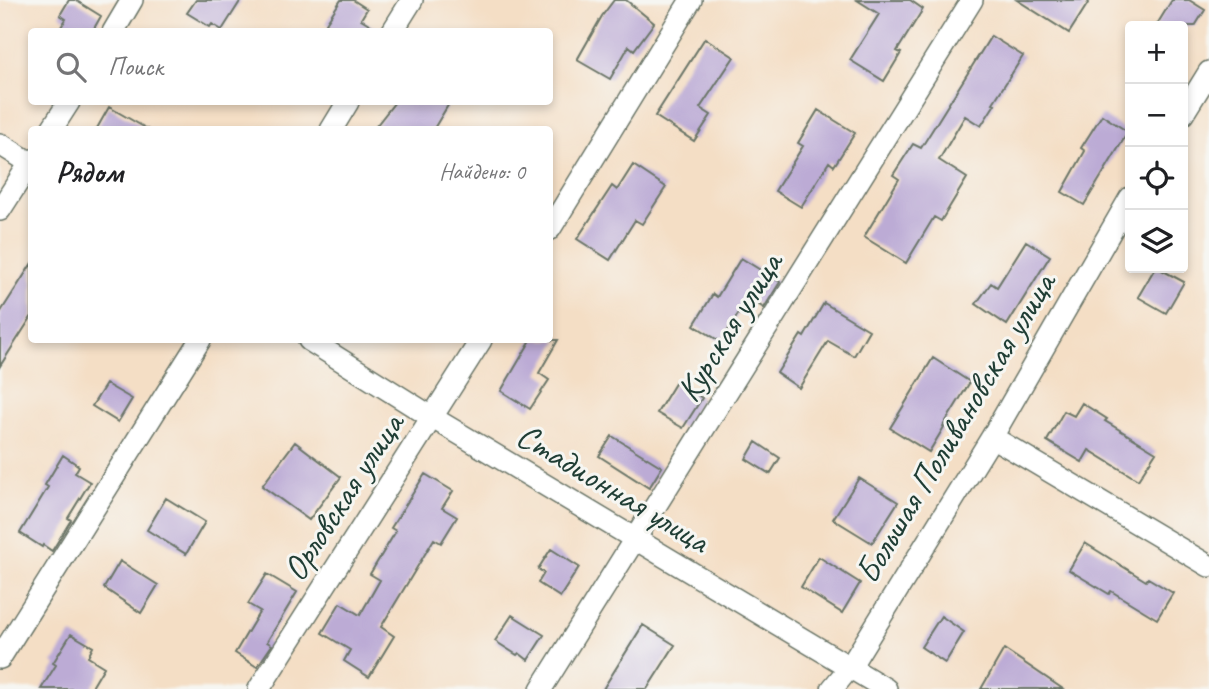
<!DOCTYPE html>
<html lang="ru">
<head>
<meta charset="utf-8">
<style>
  :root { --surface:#fff; --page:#f2f2f2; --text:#202124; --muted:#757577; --line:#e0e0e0 }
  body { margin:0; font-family:Caveat,sans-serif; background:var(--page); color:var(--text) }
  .controls { position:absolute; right:21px; top:21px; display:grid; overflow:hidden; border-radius:7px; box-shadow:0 4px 10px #0003 }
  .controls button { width:63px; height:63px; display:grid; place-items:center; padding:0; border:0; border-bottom:2px solid var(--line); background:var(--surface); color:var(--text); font:35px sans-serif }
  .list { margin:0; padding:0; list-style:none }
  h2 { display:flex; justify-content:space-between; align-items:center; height:91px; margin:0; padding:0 28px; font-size:30px }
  h2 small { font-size:23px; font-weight:400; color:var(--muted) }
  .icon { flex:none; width:38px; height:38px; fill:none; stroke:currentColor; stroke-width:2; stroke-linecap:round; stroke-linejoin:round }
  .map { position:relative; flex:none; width:1209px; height:689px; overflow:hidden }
  .search { position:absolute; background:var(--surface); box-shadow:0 4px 10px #0003; left:28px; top:28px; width:525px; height:77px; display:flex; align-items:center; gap:18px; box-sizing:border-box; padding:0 24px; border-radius:7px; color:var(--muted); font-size:26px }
  .panel { position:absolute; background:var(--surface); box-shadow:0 4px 10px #0003; left:28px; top:126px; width:525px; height:217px; border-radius:7px }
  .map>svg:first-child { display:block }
  .building { fill:#bcabd5 }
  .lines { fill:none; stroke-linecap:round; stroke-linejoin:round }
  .minor-casing { stroke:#6a7567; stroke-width:24 }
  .minor { stroke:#fff; stroke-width:21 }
  .labels { text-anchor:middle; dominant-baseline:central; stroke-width:6; stroke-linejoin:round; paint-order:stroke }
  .street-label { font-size:35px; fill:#1f3d34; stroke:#f6f6f2 }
</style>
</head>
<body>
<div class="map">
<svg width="1209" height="689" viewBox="0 0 1209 689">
  <rect width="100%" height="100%" fill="#f6f6f2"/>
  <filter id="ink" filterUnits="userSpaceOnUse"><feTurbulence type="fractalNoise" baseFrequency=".0143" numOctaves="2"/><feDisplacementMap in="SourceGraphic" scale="14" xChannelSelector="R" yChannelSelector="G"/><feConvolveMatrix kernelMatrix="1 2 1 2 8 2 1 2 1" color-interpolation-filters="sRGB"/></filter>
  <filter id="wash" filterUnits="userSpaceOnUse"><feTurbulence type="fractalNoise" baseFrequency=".00686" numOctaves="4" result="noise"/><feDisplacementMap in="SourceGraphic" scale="28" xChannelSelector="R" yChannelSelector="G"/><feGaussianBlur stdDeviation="1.57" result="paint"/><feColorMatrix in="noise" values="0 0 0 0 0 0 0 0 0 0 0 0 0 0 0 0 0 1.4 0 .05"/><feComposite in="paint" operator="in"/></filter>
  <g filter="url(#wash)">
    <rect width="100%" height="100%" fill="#f4dec5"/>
    <g id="blocks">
      <path class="building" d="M69,0h6l26,16 -9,16h-34l8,-13 -6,-4z
        M196,0h45l-19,30 -10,-6 -2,3 -23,-14z
        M341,0h12l14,9 -6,10 18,11v2h-40l-13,-9z
        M614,0h12l28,23 -20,27 -5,-4 -19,33 -33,-19 25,-44z
        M857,0h53l13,9 -26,42 4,2 -17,28 -34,-21 29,-46z
        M1017,0h73l-21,33z
        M1172,0h17l16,10 -10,16h-39z
        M991,36l32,20 -30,47 2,1 -14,22 -16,-10 -26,44 28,18 -26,43 -7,-4 -28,46 -42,-26 35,-58 -6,-4 20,-31 8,4z
        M705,38l29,19 -34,51 11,7 -17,26 -39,-25z
        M395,102h55l-17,28h-60z
        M109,107l40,23h-53z
        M818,110l37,23 -21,33 -5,-4 -28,45 -26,-16 28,-45 -5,-3z
        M1102,115l26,17 -44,73 -22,-13 23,-41 -4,-3z
        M633,165l33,22 -24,37 -7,-4 -25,40 -33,-21 35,-53 5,4z
        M1026,241l24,15 -43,69 -31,-21 15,-21 6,4z
        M741,258l39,24 -16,26 -16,-10 -27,44 -27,-17 19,-31 4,3z
        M32,263v53l-32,50v-53z
        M1155,268h3l26,14 -18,31 -28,-16z
        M824,303l45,27 -15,26 -26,-15 -29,47 -22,-15 24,-38 3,2z
        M531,340h27l-19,33 10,7 -19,29 -29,-18z
        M933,358l37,24 -27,44 1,1 -15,25 -39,-24z
        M676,382l26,16 -19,30 -26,-15z
        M106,384l26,15 -14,23 -26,-16z
        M1082,403l25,16 -2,2 51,31 -18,28 -49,-30 -7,12 -35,-21 17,-30 10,5z
        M612,436l50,31 -13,21 -50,-32z
        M295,442l46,35 -32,43 -47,-34z
        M756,442l24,16 -10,16 -24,-15z
        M63,455l16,11 -4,7 15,9 -22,36 3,2 -19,31 -9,-6 -1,2 -22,-14 28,-46 -3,-2z
        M425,474l28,17 -11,17 15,9 -16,26 -7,-4 -53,88 13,9 -25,41 -25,-16 6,-11 -28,-17 18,-30 20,12 20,-35 -10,-6 26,-43 -5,-3z
        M859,478l39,24 -26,41 -39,-24z
        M166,498l39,24 -19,32 -39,-24z
        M1085,543l61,38 2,-3 25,15 -16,26 -46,-28 -2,3 -40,-24z
        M551,549l28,18 -19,30 -22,-14 6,-10 -6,-4z
        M819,557l41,26 -18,30 -41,-26z
        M120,561l38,24 -17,28 -37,-25z
        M267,574l30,18 -30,50 5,3 -15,22 -22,-14 25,-42 -12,-7z
        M512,615l32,20 -16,25 -9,-7 -2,2 -22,-14z
        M941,616l23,16 -19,31 -24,-16z
        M643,625l32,20 -28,44h-44z
        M71,634l22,13 -5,10 16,10 -13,22h-50l15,-24 -3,-2z
        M1004,649l59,40h-82z"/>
    </g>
  </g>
  <g filter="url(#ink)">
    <use href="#blocks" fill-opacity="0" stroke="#6a7567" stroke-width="2"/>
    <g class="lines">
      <defs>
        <path id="minor" d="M113,32l19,-32
          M392,32l20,-32
          M1183,114l26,-42
          M51,130l18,-28
          M331,130l17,-28
          M0,144l32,20
          M0,210l32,-50
          M550,229l141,-229
          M309,340l124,78 453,271
          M992,437l217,129
          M0,658l200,-318
          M259,689l222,-349
          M541,689l431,-689
          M832,689l18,-22 142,-230 138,-239"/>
      </defs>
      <use href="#minor" class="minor-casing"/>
      <use href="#minor" class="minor"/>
    </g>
  </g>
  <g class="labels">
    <g class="street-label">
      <text transform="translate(729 327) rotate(-58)">Курская улица</text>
      <text transform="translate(955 428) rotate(-59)">Большая Поливановская улица</text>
      <text transform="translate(613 488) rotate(31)">Стадионная улица</text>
      <text transform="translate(343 497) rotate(-57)">Орловская улица</text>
    </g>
  </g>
</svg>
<div class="controls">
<button>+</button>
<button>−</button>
<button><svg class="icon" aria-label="locate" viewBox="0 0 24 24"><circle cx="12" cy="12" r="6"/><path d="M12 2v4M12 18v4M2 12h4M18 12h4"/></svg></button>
<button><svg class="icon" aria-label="layers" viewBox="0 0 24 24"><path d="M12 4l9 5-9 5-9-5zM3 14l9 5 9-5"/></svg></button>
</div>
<div class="search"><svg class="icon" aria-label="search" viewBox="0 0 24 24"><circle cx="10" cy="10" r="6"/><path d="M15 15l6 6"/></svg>Поиск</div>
<section class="panel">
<h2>Рядом<small>Найдено: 0</small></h2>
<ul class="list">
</ul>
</section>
</div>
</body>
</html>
